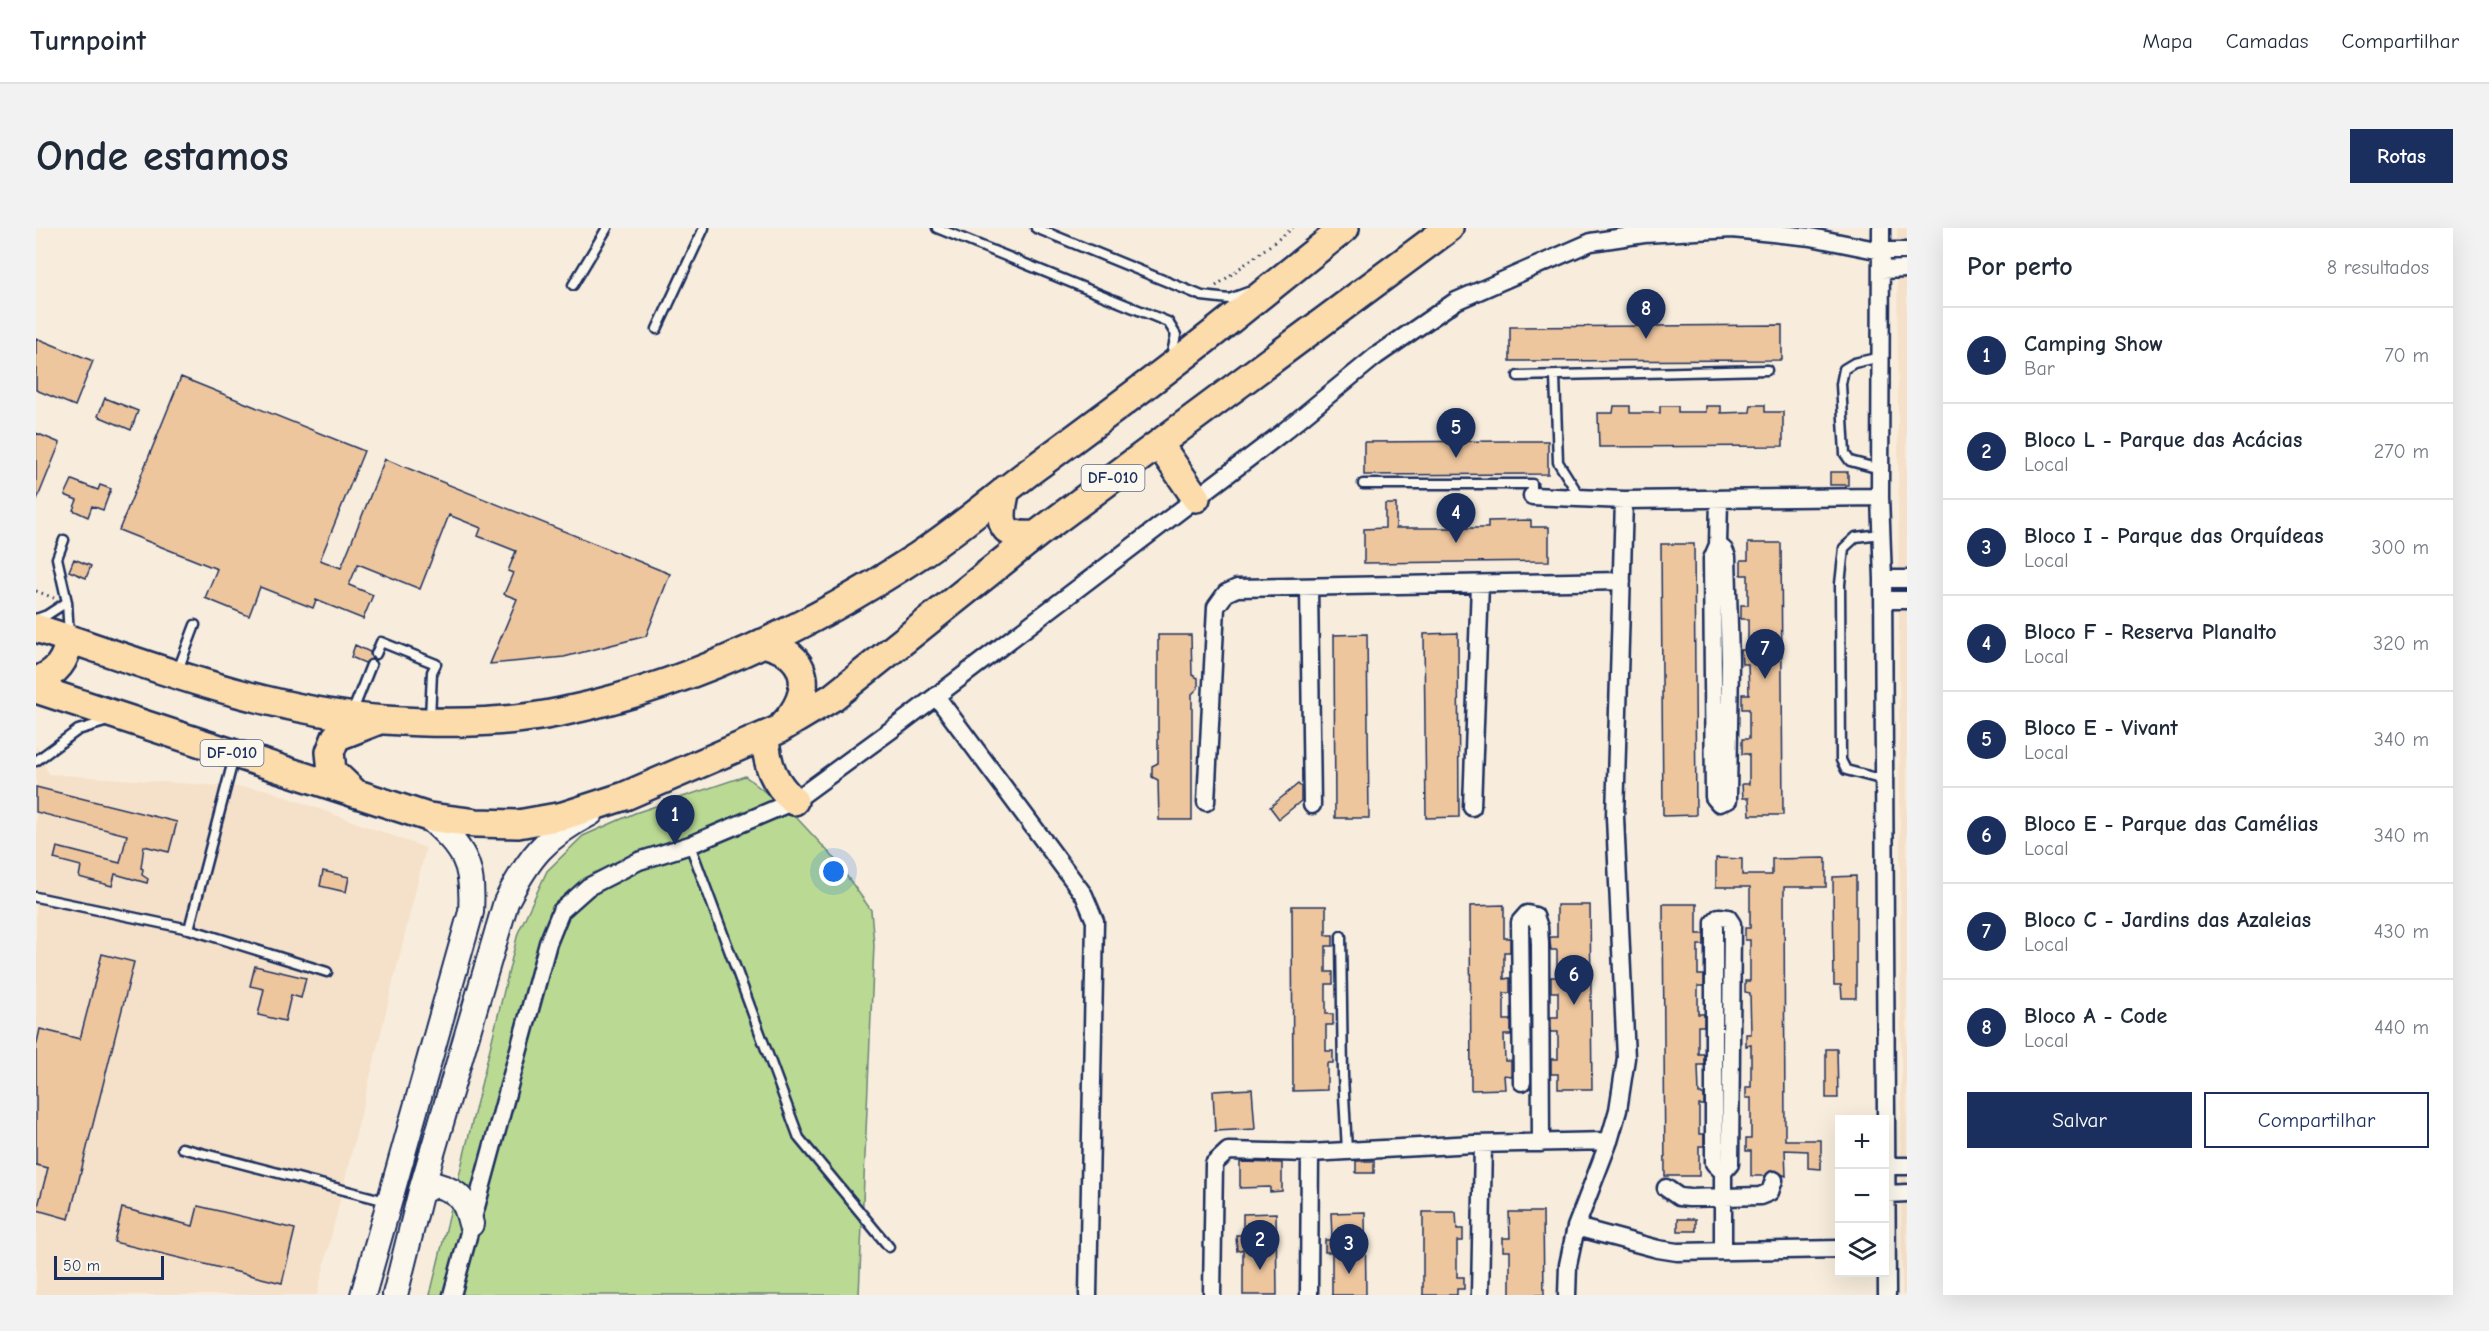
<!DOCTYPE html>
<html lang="pt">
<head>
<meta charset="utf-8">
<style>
  :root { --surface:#fff; --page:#f2f2f3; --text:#1f2937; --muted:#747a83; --line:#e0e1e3; --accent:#1b2f5e }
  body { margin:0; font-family:"Comic Neue",sans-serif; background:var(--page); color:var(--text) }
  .controls { position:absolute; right:18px; bottom:18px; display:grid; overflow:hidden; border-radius:0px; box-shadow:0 6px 24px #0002 }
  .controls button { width:54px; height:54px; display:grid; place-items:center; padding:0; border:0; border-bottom:2px solid var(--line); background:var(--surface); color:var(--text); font:30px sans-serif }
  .scale { position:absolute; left:18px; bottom:15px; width:110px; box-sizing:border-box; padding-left:6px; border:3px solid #1b2f5e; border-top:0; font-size:16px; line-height:21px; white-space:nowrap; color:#1b2f5e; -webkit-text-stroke:4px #fbf7ec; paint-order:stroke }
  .you { position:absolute; left:798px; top:644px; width:21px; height:21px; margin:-15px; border:4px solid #fff; border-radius:50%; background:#1a73e8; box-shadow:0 0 0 9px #1a73e833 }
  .badge { display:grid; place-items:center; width:39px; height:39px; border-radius:50%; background:var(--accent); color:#fff; font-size:20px; font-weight:700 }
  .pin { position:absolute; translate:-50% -50px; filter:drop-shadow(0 2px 3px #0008) }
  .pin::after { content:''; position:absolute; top:32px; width:21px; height:18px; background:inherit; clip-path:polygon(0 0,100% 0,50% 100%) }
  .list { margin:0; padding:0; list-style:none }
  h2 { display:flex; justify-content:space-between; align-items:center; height:78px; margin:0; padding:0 24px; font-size:26px }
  h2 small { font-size:20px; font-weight:400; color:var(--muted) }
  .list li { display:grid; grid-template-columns:39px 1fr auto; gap:18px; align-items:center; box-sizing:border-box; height:96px; padding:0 24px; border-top:2px solid var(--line) }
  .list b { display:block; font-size:22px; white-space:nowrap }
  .list p { margin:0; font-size:20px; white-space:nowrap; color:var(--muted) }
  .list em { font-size:20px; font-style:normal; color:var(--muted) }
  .actions { display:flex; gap:12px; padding:18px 24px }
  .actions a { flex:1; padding:14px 0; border:2px solid var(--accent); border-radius:0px; text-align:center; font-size:21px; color:var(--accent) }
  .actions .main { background:var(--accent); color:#fff }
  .icon { flex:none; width:33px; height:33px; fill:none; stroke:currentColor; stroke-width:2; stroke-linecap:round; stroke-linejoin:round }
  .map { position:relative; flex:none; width:1871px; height:1067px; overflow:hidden; border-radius:0px }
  header { display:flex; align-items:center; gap:36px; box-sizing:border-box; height:84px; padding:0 30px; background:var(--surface); border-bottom:2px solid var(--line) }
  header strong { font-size:28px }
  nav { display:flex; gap:33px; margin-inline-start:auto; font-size:21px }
  .intro { display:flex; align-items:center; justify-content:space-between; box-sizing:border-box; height:144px; padding:0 36px }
  h1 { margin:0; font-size:42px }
  .button { padding:15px 27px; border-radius:0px; background:var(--accent); color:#fff; font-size:21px; font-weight:700 }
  main { display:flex; gap:36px; padding:0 36px }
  aside { flex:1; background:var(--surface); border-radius:0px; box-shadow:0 6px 24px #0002 }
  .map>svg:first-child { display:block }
  .built { fill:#f5e1c9 }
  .green { fill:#bada93; stroke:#6a8478; stroke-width:1.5 }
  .building { fill:#eec69e; stroke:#1b2f5e; stroke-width:1.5 }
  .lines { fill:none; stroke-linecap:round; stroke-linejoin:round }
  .service-casing { stroke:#1b2f5e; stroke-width:13 }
  .minor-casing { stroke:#1b2f5e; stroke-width:21 }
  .secondary-casing { stroke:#1b2f5e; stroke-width:28 }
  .primary-casing { stroke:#1b2f5e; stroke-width:32 }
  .path { stroke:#1b2f5e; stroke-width:3; stroke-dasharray:1.5 4.5; stroke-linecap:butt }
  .service { stroke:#fbf7ec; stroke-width:8 }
  .minor { stroke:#fbf7ec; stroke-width:16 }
  .secondary { stroke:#fbf7ec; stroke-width:24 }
  .primary { stroke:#fddcac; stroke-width:27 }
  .labels { text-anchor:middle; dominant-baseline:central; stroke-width:6; stroke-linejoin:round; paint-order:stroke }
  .shield { fill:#fbf7ec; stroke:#5e6b89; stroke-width:1.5 }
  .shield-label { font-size:16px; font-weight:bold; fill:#1b2f5e }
</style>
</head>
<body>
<header>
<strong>Turnpoint</strong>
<nav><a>Mapa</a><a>Camadas</a><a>Compartilhar</a></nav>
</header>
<div class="intro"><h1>Onde estamos</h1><a class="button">Rotas</a></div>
<main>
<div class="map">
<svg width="1871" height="1067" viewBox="0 0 1871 1067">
  <rect width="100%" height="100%" fill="#f8eddc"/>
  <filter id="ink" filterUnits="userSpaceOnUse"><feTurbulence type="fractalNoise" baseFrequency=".0167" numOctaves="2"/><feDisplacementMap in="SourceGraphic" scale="12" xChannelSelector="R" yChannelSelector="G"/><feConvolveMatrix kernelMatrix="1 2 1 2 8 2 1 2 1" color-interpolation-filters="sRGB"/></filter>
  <g filter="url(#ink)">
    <path class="built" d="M1861,0h10v1067h-5z
      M0,517l13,29 216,15 161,59 -109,447h-281z"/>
    <path class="green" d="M709,548l49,39 40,43 37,52 3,35 -15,350h-429l88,-362 29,-62 36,-35 52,-23z"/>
    <path class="building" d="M1746,97v35l-272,1v-34z
      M0,110l57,23 -18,45 -39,-16z
      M145,149l183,74 -44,109 21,8 44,-109 285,115 -24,62 -82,21 -74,7 27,-65 -13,-5 9,-21 -5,-2 8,-20 -38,-15 3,-8 -32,-13 -29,74 -62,-25 -9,21 24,10 -10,24 -47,-19 -3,8 -53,-21 -11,29 -44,-18 12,-29 -98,-39z
      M69,170l33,13 -7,19 -33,-14z
      M1715,177h14v7h18v34l-184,1 -1,-34h15l1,-7h16v7h30v-7h18v6h28v-6h15v7l29,-1z
      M0,205l24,10 -24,59z
      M1476,213h36v33l-184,1v-33z
      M1794,244h18v13h-18z
      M36,252l26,10 2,-5 11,4 -8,21 -11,-4 -4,11 -15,-7 4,-10 -12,-5z
      M1349,276h11v24h92v-7l43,-1v7h18v34l-185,2v-34l21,-1z
      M1712,315h33l2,272h-33l-1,-17h-6l-1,-14h7v-30h-7v-15h7v-30h-7v-15h7l-1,-30h-6l-1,-14h7v-31h-7v-14h7v-30h-7v-15h7z
      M1625,316h33l2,271 -33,1z
      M38,331l17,7 -5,12 -17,-7z
      M1422,405l1,184 -33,1 -2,-184z
      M1331,406l2,184h-34l-1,-183z
      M1122,407h33l1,40 6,3v10l-6,6v126h-33l-1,-40 -6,-3v-11l6,-3z
      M319,417l15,7 2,7 -7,4 -14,-6z
      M1262,556l3,3v14l-22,18 -9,-12z
      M0,559l141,35 -8,30 -25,-6 -3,22 2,1 -1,6 6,4 -1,4 -32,-9 -3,12 -33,-9 2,-11 -27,-7 3,-12 63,16 7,-28 -91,-23z
      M1680,630l26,1v16h30v-16l54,-1v29h-42l1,253h36v29l-13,-1v-17l-23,-1 1,26 -14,-6 -7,6h-14v-25h-5v-12h5v-41h-5v-11h5v-42l-5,1v-12h5l-1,-41 -5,-1v-11h5v-41h-5v-12h5v-41h-34z
      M287,643l26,6 -3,15 -26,-6z
      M1820,648v122h-14l-1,-13h-7l-1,-108z
      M1627,676h34v30h7v11h-6v30h6v11h-6v28h6v12h-6v28h6v11h-6l1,29h5v11h-5v29h5v12h-5v30h-34z
      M1468,677v33h6v14h-6v27l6,-1v15h-6v27h7v15h-7l1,26h6v15l-7,-1 1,14 -34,1 -1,-184z
      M1521,677h33l2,184h-34v-15h-7v-15h7v-27h-7v-15h7v-25h-7v-15h6v-27h-6l-1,-8v-5h7z
      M1256,678h34v29h7v11h-7v26h7v12h-7v30h7v11h-7v26h7v12h-6v27l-34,1z
      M66,726l32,8 -65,257 -32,-9 11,-42 -12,-3v-118l4,-18 40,10z
      M219,738l51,12 -5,20 -10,-3 -6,26 -27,-6 6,-26 -14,-3z
      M1790,821h11l1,49h-12z
      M1216,861l3,40 -40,2 -2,-40z
      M1320,933h18v12h-18z
      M1204,934l42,1v28l-12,1v-5l-30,1z
      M162,978l97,23 -13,54 -168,-41 8,-34 71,18z
      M1329,984l1,83h-34v-43h-7v-12h7l-1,-27z
      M1387,984h33l1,17h6v12h-6v36h7v12h-7v6h-34z
      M1473,984h34l1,83h-34v-44h-7v-13h7z
      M1240,985l1,82h-34v-46l-6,2 -1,-16h7v-21z
      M1642,991h18v12h-18z"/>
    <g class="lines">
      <defs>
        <path id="service" d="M901,0l231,94 8,13 -5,22
          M1000,0l166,68 27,3 19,-7
          M537,57l34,-57
          M621,101l47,-101
          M1482,148l249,-6
          M1519,148l3,86 22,35
          M1844,241l-30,-8 -5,-7 -4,-70 3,-15 10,-6 27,-6
          M1327,256h169v12
          M1845,306l-25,3 -12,11 -4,36 1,176 5,10 38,10
          M28,312l-7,18 10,44 2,34
          M0,391l11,-4 20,-13
          M340,426l5,-12 55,22 -4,8 -2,47
          M142,442l17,-45
          M316,485l19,-48
          M0,533l42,-31 30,-9
          M654,617l109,293 90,109
          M0,669l153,32 138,43
          M153,701l45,-172
          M1305,708l2,140 4,75
          M146,920l204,53"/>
        <path id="minor" d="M1845,0l-1,269 3,82 4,716
          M1845,42l26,-1
          M1496,268l92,4 256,-3
          M1682,317l6,5 3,7 3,103 -2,136v4l-9,3 -5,-6 -2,-238 6,-14 1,-46
          M1847,351h24
          M1273,359l3,218
          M1847,372h24
          M900,468l148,199 11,26 -7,374
          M1170,574l10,-195 10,-14 11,-5 385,-7
          M1436,579l8,-223
          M1486,854l-2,-160 7,-8 8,2 4,11 1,17 1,199
          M1850,938h21
          M1630,960l13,9 10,1 71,-2 10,-4 4,-12
          M1851,966l20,-1
          M1540,999l82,22 19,3 163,-3
          M1687,1022v-78l-9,-9v-241l5,-5 9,1 4,6 -2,240 -7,8
          M416,1067l96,-352 13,-32 27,-24 51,-26 51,-16 104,-44 108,-79 380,-289 94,-77 80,-55 135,-59 53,-8 88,-5 79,8 70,14h26
          M1176,1067l2,-131 14,-13 82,2 164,-9 135,-3
          M1273,1067l1,-142
          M1444,1067l3,-151
          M1531,1067l1,-30 8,-38 33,-86 9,-31 8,-52 -11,-241 9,-317"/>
        <path id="secondary" d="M385,963l15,-6c25,7 29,15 35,39
          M327,1067l108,-383c3,-50 -7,-63 -43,-95
          M359,1067l26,-104 85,-289c23,-45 39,-65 85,-89"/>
        <path id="primary" d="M1123,216l37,54
          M970,261c-7,31 -9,49 30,46
          M0,400c113,37 229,83 349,92 58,4 119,4 176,-8 128,-27 249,-85 357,-156 41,-27 79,-60 118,-89 43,-32 87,-64 130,-97 61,-46 119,-95 179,-142
          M726,415c48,10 53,49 21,82
          M0,453c21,-8 30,-20 33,-42
          M0,461l392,128 48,6 42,1 45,-8 62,-20 153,-66 55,-33 203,-162 413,-307
          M729,509c2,28 8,45 29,64
          M319,565l-23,-22 -2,-19 6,-15 41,-16"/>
      </defs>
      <use href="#service" class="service-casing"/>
      <use href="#minor" class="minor-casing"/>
      <use href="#secondary" class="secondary-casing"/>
      <use href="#primary" class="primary-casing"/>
      <path class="path" d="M1180,58l77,-58
        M0,363l18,7"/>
      <use href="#service" class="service"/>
      <use href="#minor" class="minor"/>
      <use href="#secondary" class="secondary"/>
      <use href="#primary" class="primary"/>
    </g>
  </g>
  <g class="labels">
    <g class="shield">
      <rect x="1045.5" y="237" width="63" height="26" rx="4.5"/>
      <rect x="164.5" y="512" width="63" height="26" rx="4.5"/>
    </g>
    <g class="shield-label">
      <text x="1077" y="250">DF-010</text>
      <text x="196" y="525">DF-010</text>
    </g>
  </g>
</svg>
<div class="controls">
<button>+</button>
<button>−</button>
<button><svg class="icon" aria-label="layers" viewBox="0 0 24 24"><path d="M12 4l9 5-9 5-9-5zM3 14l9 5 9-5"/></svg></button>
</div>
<div class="scale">50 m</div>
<div class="you"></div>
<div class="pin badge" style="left:639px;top:617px">1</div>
<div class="pin badge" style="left:1224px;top:1042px">2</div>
<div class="pin badge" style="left:1313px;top:1046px">3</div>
<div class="pin badge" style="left:1420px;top:315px">4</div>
<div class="pin badge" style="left:1420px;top:230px">5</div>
<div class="pin badge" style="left:1538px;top:777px">6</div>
<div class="pin badge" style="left:1729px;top:451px">7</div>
<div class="pin badge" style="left:1610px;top:111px">8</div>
</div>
<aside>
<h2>Por perto<small>8 resultados</small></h2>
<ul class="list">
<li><span class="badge">1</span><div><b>Camping Show</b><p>Bar</p></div><em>70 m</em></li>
<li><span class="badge">2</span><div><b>Bloco L - Parque das Acácias</b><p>Local</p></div><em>270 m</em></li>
<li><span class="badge">3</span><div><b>Bloco I - Parque das Orquídeas</b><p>Local</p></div><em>300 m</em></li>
<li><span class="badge">4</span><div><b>Bloco F - Reserva Planalto</b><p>Local</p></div><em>320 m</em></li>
<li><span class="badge">5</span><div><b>Bloco E - Vivant</b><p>Local</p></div><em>340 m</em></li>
<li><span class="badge">6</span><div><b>Bloco E - Parque das Camélias</b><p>Local</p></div><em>340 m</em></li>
<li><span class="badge">7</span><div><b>Bloco C - Jardins das Azaleias</b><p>Local</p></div><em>430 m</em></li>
<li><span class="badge">8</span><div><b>Bloco A - Code</b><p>Local</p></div><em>440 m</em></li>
</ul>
<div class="actions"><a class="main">Salvar</a><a>Compartilhar</a></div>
</aside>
</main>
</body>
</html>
